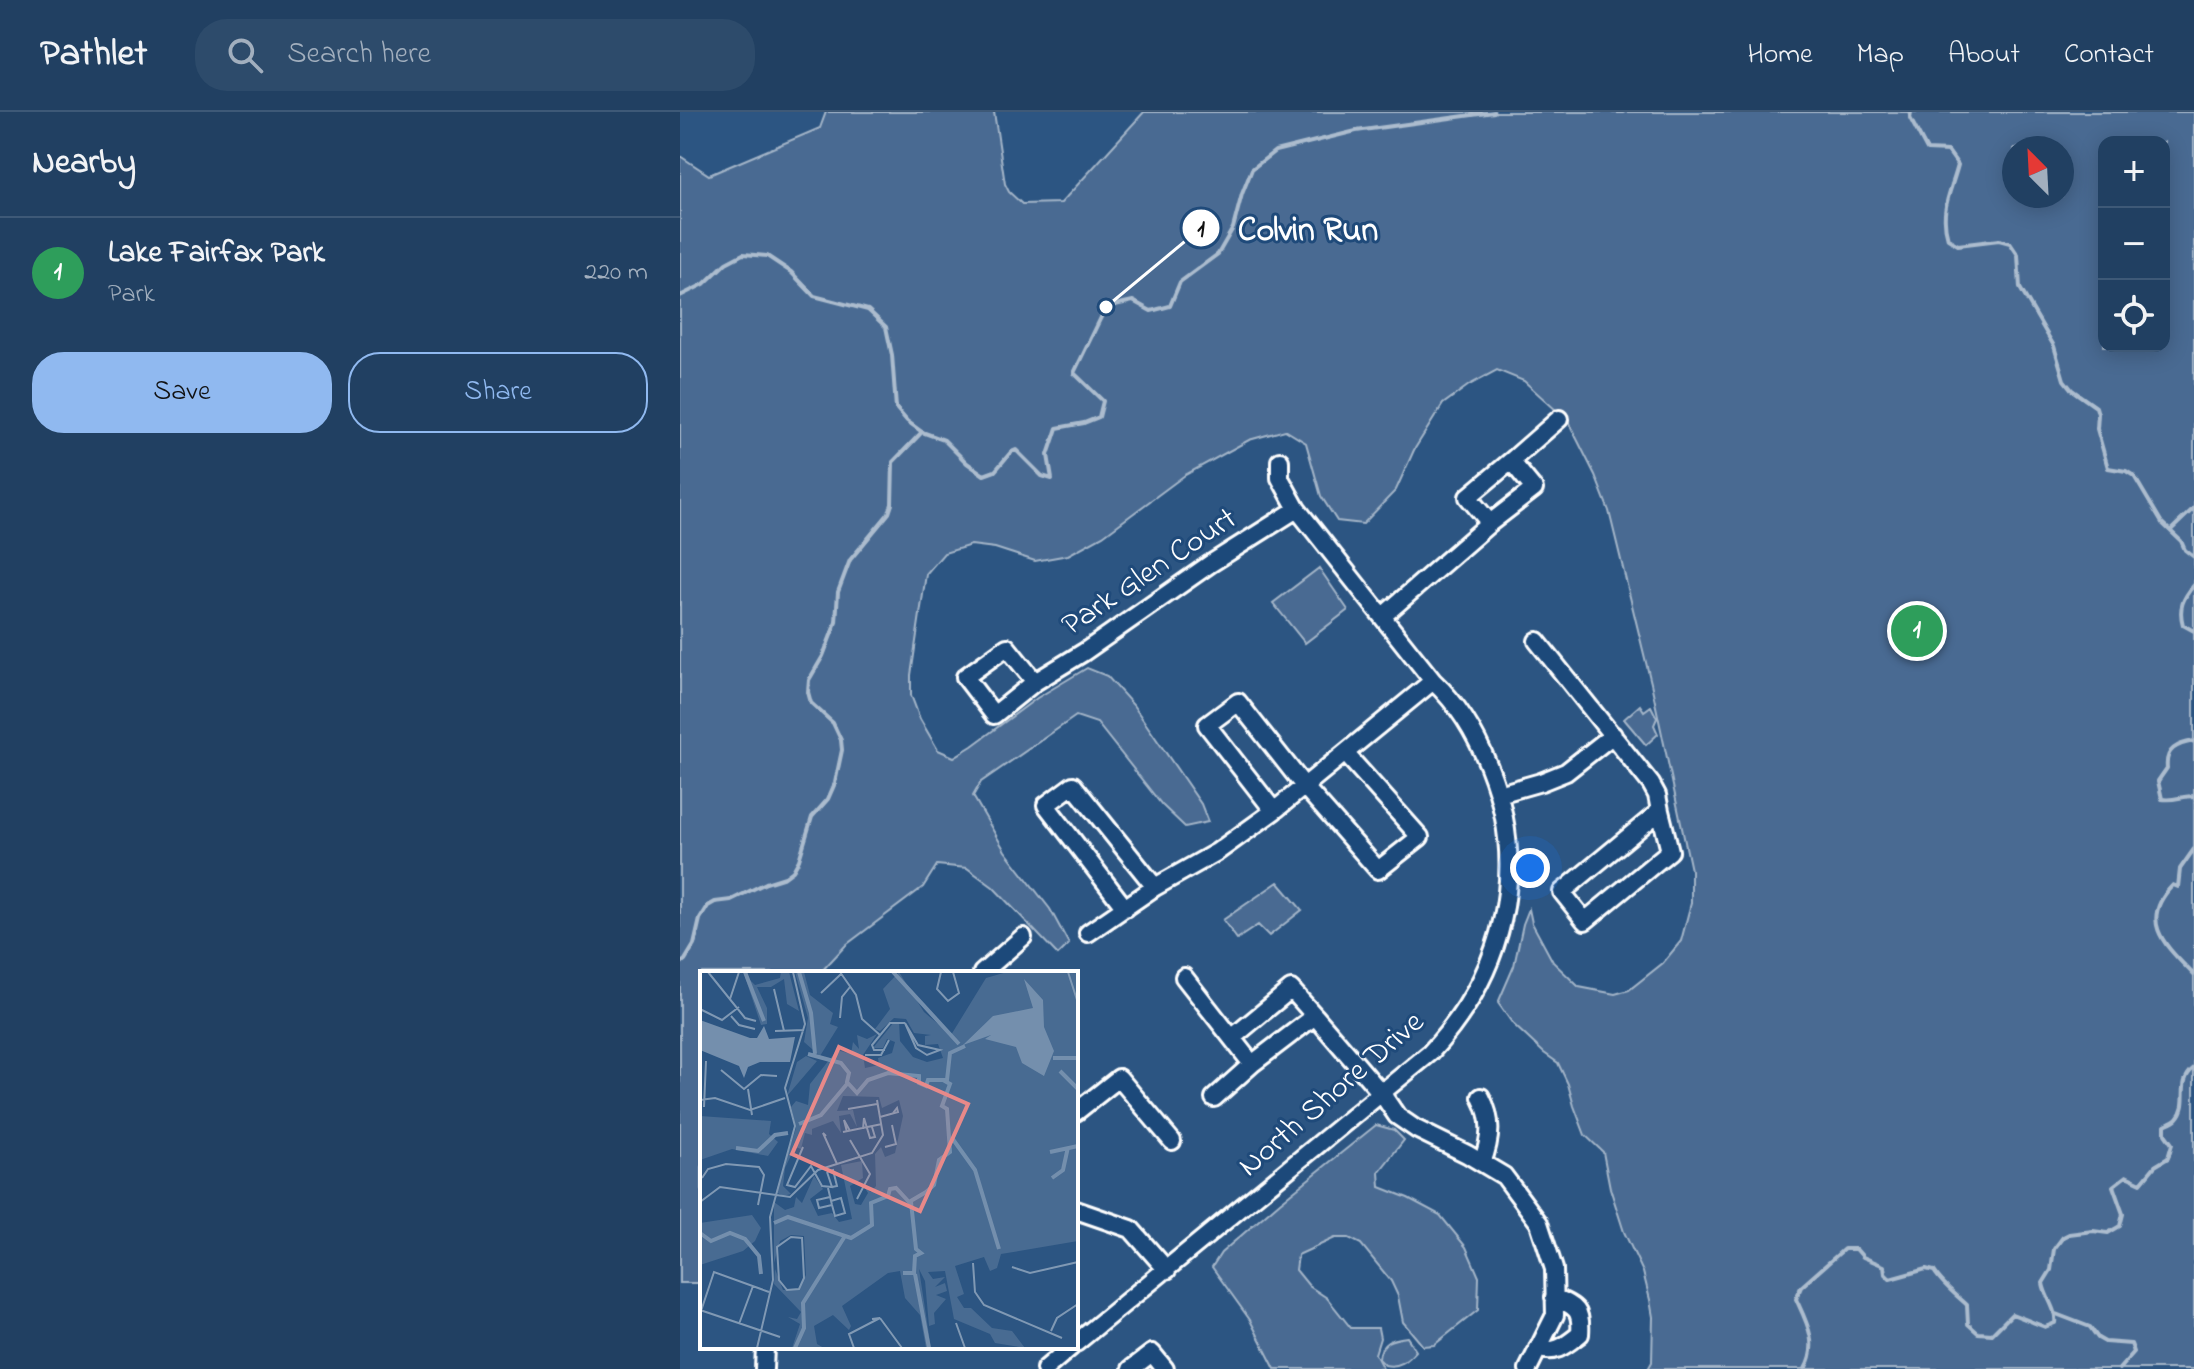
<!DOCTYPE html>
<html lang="en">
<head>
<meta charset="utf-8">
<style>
  :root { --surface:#214062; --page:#2d4b6b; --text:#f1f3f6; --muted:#a2afbe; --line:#3e5977; --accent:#90b9f0 }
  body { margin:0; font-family:"Indie Flower",sans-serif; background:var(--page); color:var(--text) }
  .controls { position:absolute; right:24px; top:24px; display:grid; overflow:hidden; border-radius:16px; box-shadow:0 4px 20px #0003 }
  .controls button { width:72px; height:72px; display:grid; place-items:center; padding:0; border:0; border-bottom:2px solid var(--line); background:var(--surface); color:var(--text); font:40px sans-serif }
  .compass { position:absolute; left:1322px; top:24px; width:72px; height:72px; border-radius:50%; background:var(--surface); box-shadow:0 4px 20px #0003; rotate:336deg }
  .you { position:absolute; left:850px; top:756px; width:28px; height:28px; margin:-20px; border:6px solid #fff; border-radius:50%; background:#1a73e8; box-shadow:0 0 0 12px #1a73e833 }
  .badge { display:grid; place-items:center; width:52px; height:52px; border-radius:50%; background:var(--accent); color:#fff; font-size:26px; font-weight:700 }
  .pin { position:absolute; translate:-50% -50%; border:4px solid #fff; box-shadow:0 2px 8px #0006 }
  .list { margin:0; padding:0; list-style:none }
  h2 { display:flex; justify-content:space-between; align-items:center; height:104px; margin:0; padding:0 32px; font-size:34px }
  h2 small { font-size:26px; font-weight:400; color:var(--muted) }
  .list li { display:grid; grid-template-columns:52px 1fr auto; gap:24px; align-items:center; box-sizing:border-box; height:112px; padding:0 32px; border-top:2px solid var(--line) }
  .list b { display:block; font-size:30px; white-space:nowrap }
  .list p { margin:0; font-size:26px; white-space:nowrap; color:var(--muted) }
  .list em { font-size:26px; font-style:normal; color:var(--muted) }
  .actions { display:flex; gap:16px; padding:24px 32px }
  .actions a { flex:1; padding:18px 0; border:2px solid var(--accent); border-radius:32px; text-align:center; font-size:28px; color:var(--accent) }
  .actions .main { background:var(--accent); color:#111 }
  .icon { flex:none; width:44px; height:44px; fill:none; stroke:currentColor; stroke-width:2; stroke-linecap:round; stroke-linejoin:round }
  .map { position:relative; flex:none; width:1514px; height:1257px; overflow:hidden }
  header { display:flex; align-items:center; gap:48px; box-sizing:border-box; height:112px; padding:0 40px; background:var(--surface); border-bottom:2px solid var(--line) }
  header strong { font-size:38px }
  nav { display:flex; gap:44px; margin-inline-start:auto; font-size:28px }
  .search { width:560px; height:72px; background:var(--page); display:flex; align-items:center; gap:20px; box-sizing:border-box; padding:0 28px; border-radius:32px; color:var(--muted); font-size:30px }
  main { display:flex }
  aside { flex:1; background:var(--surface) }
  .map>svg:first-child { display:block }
  .green { fill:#486b92; stroke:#a4b5c8; stroke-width:2; fill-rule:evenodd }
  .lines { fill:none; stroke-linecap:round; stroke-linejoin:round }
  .stream { stroke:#acbcce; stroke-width:4 }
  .minor-casing { stroke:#fff; stroke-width:22 }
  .minor { stroke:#1f4a7a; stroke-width:16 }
  .labels { text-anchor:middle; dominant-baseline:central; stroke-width:6; stroke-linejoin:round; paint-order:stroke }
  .street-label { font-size:32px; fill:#fff; stroke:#1f4a7a }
  .inset-river { fill:none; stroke:#748fad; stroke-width:4 }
  .inset-road { fill:none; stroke:#8099b4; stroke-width:2 }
  .view { fill:#e88989; fill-opacity:0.15; stroke:#e88989; stroke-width:4 }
  .inset-edge { fill:none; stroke:#fff; stroke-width:4 }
  .leader { fill:none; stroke:#fff; stroke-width:3 }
  .callout-dot { fill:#fff; stroke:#1f4a7a; stroke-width:3 }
  .mark-label { font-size:24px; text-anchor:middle; font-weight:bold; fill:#111 }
  .callout-label { font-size:34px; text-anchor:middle; font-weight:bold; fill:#fff; stroke:#1f4a7a; stroke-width:6; stroke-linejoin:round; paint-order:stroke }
</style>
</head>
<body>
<header>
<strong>Pathlet</strong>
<div class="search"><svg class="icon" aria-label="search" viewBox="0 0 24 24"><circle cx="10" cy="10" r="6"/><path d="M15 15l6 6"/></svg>Search here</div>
<nav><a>Home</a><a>Map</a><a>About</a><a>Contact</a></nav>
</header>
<main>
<aside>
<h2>Nearby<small></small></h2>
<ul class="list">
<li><span class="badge" style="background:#2e9e5b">1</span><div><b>Lake Fairfax Park</b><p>Park</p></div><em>220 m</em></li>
</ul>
<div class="actions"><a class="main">Save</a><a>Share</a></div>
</aside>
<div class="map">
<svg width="1514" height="1257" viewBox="0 0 1514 1257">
  <rect width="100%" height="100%" fill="#2c5582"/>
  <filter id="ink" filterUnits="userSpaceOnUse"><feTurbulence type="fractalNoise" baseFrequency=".0125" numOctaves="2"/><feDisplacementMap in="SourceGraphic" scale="16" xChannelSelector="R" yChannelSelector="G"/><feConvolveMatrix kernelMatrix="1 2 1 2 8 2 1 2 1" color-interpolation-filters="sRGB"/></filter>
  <g filter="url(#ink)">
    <path class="green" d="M146,0h168l11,72 4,8 13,12 39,-1 83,-91h1050v1257h-546l4,-7 1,-45 -3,-17 -7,-28 -19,-40 -14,-44 -7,-36 -18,-17 -11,-29 -6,-22 -10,-21 -14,-10 -31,-29 -15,-21 16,-37 9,-42 6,-15 3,14 21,39 26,25 36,7 14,-4 34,-27 18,-22 10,-38v-33l-40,-187 -42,-172 -14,-36 -27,-54 -44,-40 -27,-11 -28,15 -26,19 -29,46 -18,40 -33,34 -26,-3 -16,-25 -15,-53 -21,-13 -36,10 -64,35 -82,61 -35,19 -33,6 -40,-13 -24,-3 -27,8 -18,21 -15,101v20l9,24 18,31 16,7 18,-11 65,-48 50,-30 20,8 26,29 68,99 7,18 -23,5 -23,-22 -65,-82 -21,-7 -95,66 -8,14 32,55 45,58 19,35 -11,11 -65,-68 -26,-19 -30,-3 -14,22 -77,58 -26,28h-118v310h-22v-1127l29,19 111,-47zM1424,30h60v204h-60zM1334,36h48v48h-48z
      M639,456l29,42 -43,33 -32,-40z
      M960,593l4,6 7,-5 6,12 -3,7 4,9 -12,11 -22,-26z
      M598,770l24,28 -33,26 -11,-11 -21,14 -14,-19z
      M696,1013l18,5 10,10 -25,32 1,15 28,11 32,17 26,32 13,30 -1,33 -44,35 -11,1 -20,-24 -5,-26 -7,-15 -30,-37 -12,-6h-14l-37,17 -2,15 13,16 18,12 24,30h27l2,10 -5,16 8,15h-108l-25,-49 -38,-53 9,-14 59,-51z
      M727,1225l9,14c-9,10 -17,17 -31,14l-6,-6c1,-18 13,-20 28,-22z"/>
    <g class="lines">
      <path class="stream" d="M933,0h10
        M1231,0l-1,6 17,32 21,1 10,14c-7,27 -19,45 -10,74l10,6 41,-5 11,3 8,12 2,33 34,58 10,34 8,10 24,17 2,7 -1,15 11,39 18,3 8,5 28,47 19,18 4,9 9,7
        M0,184l24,-12 22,-21 17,-9 24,2 24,16 23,24 54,14 18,17 6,28 4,53 11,13 15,11 22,8 23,23 17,12 11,-4 16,-19 5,-2 26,26 10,3 -4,-24 9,-27 27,-5 15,-6 4,-16 -29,-28 32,-66 27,-6 18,10 19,-5 10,-24 38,-28 15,-26 9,-34 10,-25 23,-18 81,-20 138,-19
        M1491,418l23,-22
        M1514,473c-11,13 -16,23 -11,40l11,6
        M1514,629c-17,3 -29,8 -27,27l-9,13 4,18c12,2 20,-3 32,-3
        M1514,737l-14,20 -2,18 -5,-2c-36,37 -7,61 21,90
        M0,852l5,-4 9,-15 6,-26 8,-13 7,-4 16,-2 35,-17 19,-6 8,-6 6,-11 13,-43 16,-18 7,-16 7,-33 -1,-10 -8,-17 -22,-20 -3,-11 1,-12 14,-24 13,-34 2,-30 12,-32 39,-47 3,-9 1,-42 29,-30
        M1376,1202l34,13 8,11 7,4 26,2 3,8 -15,17
        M1125,1257c14,-25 2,-46 -9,-70l5,-12 43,-38h12l7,8 21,9 1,8 5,5 36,-10 8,2c8,13 22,24 33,34l1,19 10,9 14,1 20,-20 33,13 10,-4c2,-14 -10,-26 -12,-40l8,-13 3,-21 9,-12 6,-3 24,-3 15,2 12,-7 3,-12 -10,-28 13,-10 15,7 14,-17 13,-8 4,-14 -7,-10v-9c4,-2 9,-4 12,-7 14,-16 -2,-35 17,-50"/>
      <defs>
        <path id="minor" d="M831,349l48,-42
          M703,504l107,-93 44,-34 -23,-28 -43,36 22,26
          M857,529l114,143 6,11 3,16 -98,81 23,29 85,-70 -10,-40
          M327,535l28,35 -41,33 -29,-38z
          M355,570l49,-30 126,-88 87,-55
          M819,682l42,-12 25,-10 47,-37
          M594,699l-67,-86 31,-23 66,84 74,84 42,-33 -75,-84
          M445,796l-79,-103 27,-20 82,102
          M408,821l67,-46 62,-35 57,-41 159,-130
          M302,861l41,-36
          M504,865l68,87 63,-48 67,78 15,22 19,13 51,25 37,22 35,47 15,46 1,46 -27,54
          M552,926l59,-49 24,27
          M801,985c12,23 10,42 1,66
          M534,986l38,-34
          M396,1000l43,-34 53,63
          M396,1098l55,19 36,41
          M396,1231l354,-290c74,-80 100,-183 59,-286 -13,-33 -30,-62 -56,-86l-136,-172 -17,-31v-17
          M858,1236c18,7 29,-4 42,-14 2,-25 -4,-27 -26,-37
          M84,1257l1,-22
          M365,1257l26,-22
          M451,1257l21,-16 13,16"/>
      </defs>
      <use href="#minor" class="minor-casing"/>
      <use href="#minor" class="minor"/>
    </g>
  </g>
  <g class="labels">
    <g class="street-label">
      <text transform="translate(470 461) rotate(-34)">Park Glen Court</text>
      <text transform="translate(652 983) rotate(-41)">North Shore Drive</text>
    </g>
  </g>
  <g transform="translate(20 859)">
    <rect width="378" height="378" fill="#2c5582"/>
    <path d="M81,1h8l10,39 -12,-7 -3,-25 -13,8h-14l10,21v16l-6,1 -17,-51 11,11 25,-7zM95,1h9l6,23 23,18 -3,11 8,3 -18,29 -16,-14 4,-24zM199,1l25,40 27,23 35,-57 21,-6h70l1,269 -77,13 -4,14 -7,3 -6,-14 -29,9 9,28 -7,3 7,11h7l21,20 20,3 13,17 -30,-5 -5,-9 -36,-15 -9,-48 -17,1 5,7 12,-2 -10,10 10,-4 2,8 -11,4 10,4 -12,14 1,11 -6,2 -4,-45 -6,-12 12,79h-5l-6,-33 -15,-17 -5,-27 -12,2 -46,33 9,20 -2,4 -16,-15 -19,11 3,18 7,4h-32l8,-24 -12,-7 9,2 4,-7 -27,-28 1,-15 8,21 16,-1 7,-14 -2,-39 -13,-1 -11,6 -6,22v-61l11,8 9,-3 2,-10 6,6 12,-27 9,13 -13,10 8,17 14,-3 7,9 13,-3 -11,-54 21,-4 1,17 -13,8 5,18 6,1 7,-12 -3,-5 6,4 5,-6 -1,-32 6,-7 4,10 10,-4 8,-37 -4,-16 -17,8 -3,-11 -36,-1 -6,15 16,-1 4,17 -7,-13 -11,2 2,17 -8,-12 -21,8v6l-7,-2 -4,16 -6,-2 -10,21 -2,18 8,8 -8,2 -7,-4 20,-64 -5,-21 5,-6 12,4 2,-21 27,-34 14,4 2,-12 6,7 -2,-14 10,4 10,-5 -14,21 2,13 14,-3 -1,-7 14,-5 3,-11 -8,-3 -4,9h-10l21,-26h5l1,19 13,16 14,5 16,-4 -5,-14 -13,1v-9l6,-1 -17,-2 -8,-14 -12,-1 -14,13 -5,-2 15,-20 -7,-20zM106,85l11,5 -30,35 10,-34zM0,145l71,5 -2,13 9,8 -10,14 -36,-7 -32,11zM52,244l9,13 -6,13 -12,10 -43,14v-42z" fill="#486b92"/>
    <path d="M324,8l19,21 1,27 10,24 -10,25 -22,-13 -6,-16 -31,-8 6,-4 -28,10 30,-29 40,-8zM0,49l50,18h7l7,-12 5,13 26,-2 -5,25h-30l-12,5 -4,11 -5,-12 -39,-16z" fill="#748fad"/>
    <path class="inset-river" d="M45,1l19,49M99,1l12,41 4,41M193,1l66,72M108,83l33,9 8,10 -2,9 10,11 11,-13 20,-7 31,3v7l7,3 2,-6h19l3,-27 15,-7M353,87h25M360,100l18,18M99,153l22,-9 26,-31M252,167l23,32 24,79M36,177l22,3 17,-16 13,-2M350,181l28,-6M352,207l11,-8 5,-23M74,252l14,-6 63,21 21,-13 -1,-22 17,-7 2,-7 6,-1 13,14 17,-10 8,-7 5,-25 11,-8 -3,-43 -5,-3 8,-22 -7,-4M0,262l11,8 19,-8 15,6 14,17 2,18M203,302h11l1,-17 6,-3 -5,-4 -5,-47M215,303l14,74M95,377l9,-20 -1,-25 42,-67"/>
    <path class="inset-road" d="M8,1l37,46 11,3M140,1l16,23 6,24 18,16M241,1l-4,17 11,12 11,-8 -6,-21M368,1l10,31M74,18l10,42M121,22l20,-19M30,28l9,-27M0,38l22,11 17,-13M31,45l8,9 16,4M140,47l2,-21 8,-10M205,52l13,22 22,5 -13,5 -11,-7zM75,60l29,-1M185,79h-11l-2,-5 18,-22h15M165,84h16l8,-15M21,99l23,19 17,-14 16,1M48,118l4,26M0,129l15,-2 35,12 35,-12M4,136l2,-46M148,138l29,-5M180,146l18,-5 -1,-4 -4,5M163,158l1,-11 6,20 5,-1 -3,-10M143,161l39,-8M147,161l-3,-12 6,11M126,165l-3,-3 14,31M150,169l20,34 -13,25M103,176l-16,38 8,2 16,-21 11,20 10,1 -5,-15M185,176l11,-3 -4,-19M127,201l6,-2 4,16 -5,1M2,207l6,-9 18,-5 33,3 5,8 -6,30M128,217l4,17 3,11 10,-3 -4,-15 -10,3M130,226l-13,3 2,8 13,-3M0,231l20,-15 70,10 28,-27 54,-17 11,-18 -6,-35M91,266l11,1 2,40 -5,11 -12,1 -8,-10 -2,-33zM273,292l2,29 9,13 78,33M312,296l18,6 48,-11M0,339l80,27M1,340l13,-39 55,20M180,347l22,30M256,352l9,25M39,353l14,-38M351,360l6,-13 21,-14M57,377l16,-68 -3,-63 25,-91 -10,-38 20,-64 -12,-52M154,377l-5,-14 31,-16 -8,1"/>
    <path class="view" d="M139,76l129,57 -48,107 -128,-57z"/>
    <rect width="378" height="378" class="inset-edge"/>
  </g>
  <path class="leader" d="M426 195L521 116"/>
  <g class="callout-dot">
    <circle cx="426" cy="195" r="8"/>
    <circle cx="521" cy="116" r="20"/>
  </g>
  <g class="mark-label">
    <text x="521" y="124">1</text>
  </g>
  <g class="callout-label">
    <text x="628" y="128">Colvin Run</text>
  </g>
</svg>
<div class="controls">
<button>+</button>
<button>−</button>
<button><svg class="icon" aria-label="locate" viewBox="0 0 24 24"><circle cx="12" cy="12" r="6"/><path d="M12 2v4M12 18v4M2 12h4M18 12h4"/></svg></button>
</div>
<svg class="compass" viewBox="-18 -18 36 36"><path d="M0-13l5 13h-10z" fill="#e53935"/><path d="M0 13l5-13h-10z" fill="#a2afbe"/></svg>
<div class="you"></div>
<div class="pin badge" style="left:1237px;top:519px;background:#2e9e5b">1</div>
</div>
</main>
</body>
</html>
